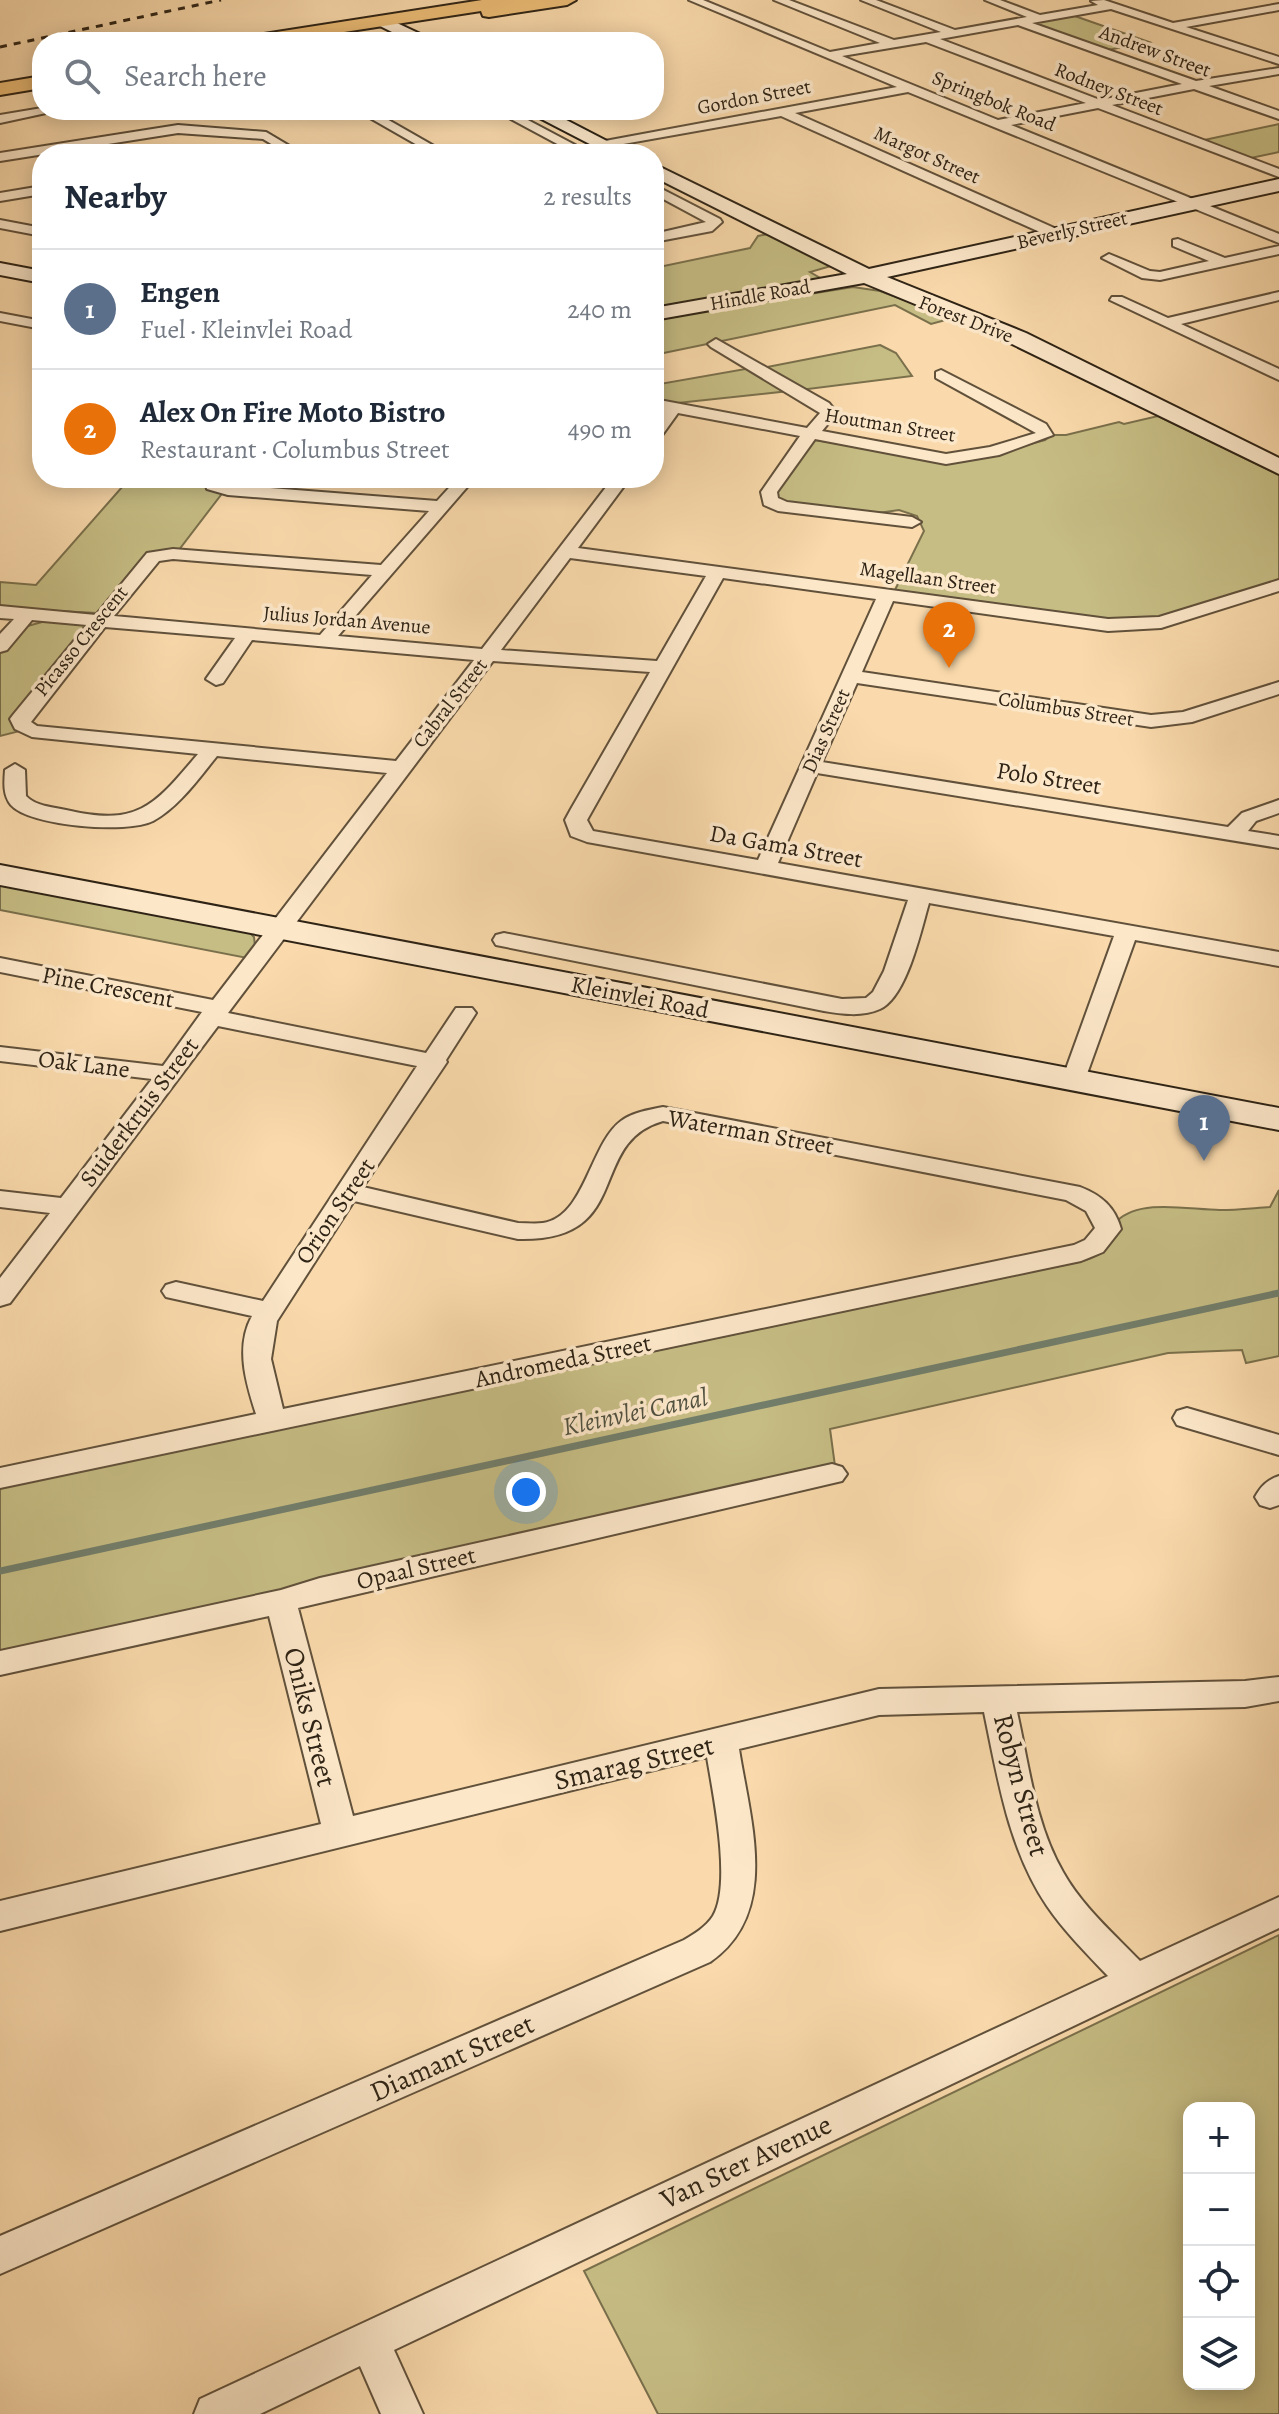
<!DOCTYPE html>
<html lang="en">
<head>
<meta charset="utf-8">
<style>
  :root { --surface:#fff; --page:#f2f2f3; --text:#1f2937; --muted:#747a83; --line:#e0e1e3; --accent:#db2777 }
  body { margin:0; font-family:Alegreya,serif; background:var(--page); color:var(--text) }
  .controls { position:absolute; right:24px; bottom:24px; display:grid; overflow:hidden; border-radius:16px; box-shadow:0 4px 20px #0003 }
  .controls button { width:72px; height:72px; display:grid; place-items:center; padding:0; border:0; border-bottom:2px solid var(--line); background:var(--surface); color:var(--text); font:40px sans-serif }
  .you { position:absolute; left:526px; top:1492px; width:28px; height:28px; margin:-20px; border:6px solid #fff; border-radius:50%; background:#1a73e8; box-shadow:0 0 0 12px #1a73e833 }
  .badge { display:grid; place-items:center; width:52px; height:52px; border-radius:50%; background:var(--accent); color:#fff; font-size:26px; font-weight:700 }
  .pin { position:absolute; translate:-50% -66px; filter:drop-shadow(0 2px 4px #0008) }
  .pin::after { content:''; position:absolute; top:42px; width:28px; height:24px; background:inherit; clip-path:polygon(0 0,100% 0,50% 100%) }
  .list { margin:0; padding:0; list-style:none }
  h2 { display:flex; justify-content:space-between; align-items:center; height:104px; margin:0; padding:0 32px; font-size:34px }
  h2 small { font-size:26px; font-weight:400; color:var(--muted) }
  .list li { display:grid; grid-template-columns:52px 1fr auto; gap:24px; align-items:center; box-sizing:border-box; height:120px; padding:0 32px; border-top:2px solid var(--line) }
  .list b { display:block; font-size:30px; white-space:nowrap }
  .list p { margin:0; font-size:26px; white-space:nowrap; color:var(--muted) }
  .list em { font-size:26px; font-style:normal; color:var(--muted) }
  .icon { flex:none; width:44px; height:44px; fill:none; stroke:currentColor; stroke-width:2; stroke-linecap:round; stroke-linejoin:round }
  .map { position:relative; flex:none; width:1279px; height:2414px; overflow:hidden }
  .search { position:absolute; background:var(--surface); box-shadow:0 4px 20px #0003; left:32px; top:32px; width:632px; height:88px; display:flex; align-items:center; gap:20px; box-sizing:border-box; padding:0 28px; border-radius:32px; color:var(--muted); font-size:30px }
  .panel { position:absolute; background:var(--surface); box-shadow:0 4px 20px #0003; left:32px; top:144px; width:632px; height:344px; border-radius:32px }
  .map>svg:first-child { display:block }
  .green { fill:#c6bd84; stroke:#7a704c; stroke-width:2; fill-rule:evenodd }
  .lines { fill:none; stroke-linecap:round; stroke-linejoin:round }
  .stream { stroke:#727e6b; stroke-width:7 }
  .street-casing { stroke:#61513b; stroke-width:4 }
  .secondary-casing { stroke:#2e2315; stroke-width:4 }
  .primary-casing { stroke:#2e2315; stroke-width:4 }
  .street { fill:#fce7c9; fill-rule:evenodd }
  .secondary { fill:#fce7c9; fill-rule:evenodd }
  .primary { fill:#edbd76; fill-rule:evenodd }
  .rail { stroke:#2e2315; stroke-width:3; stroke-dasharray:7 7; stroke-linecap:butt }
  .labels { text-anchor:middle; dominant-baseline:central; stroke-width:7; stroke-linejoin:round; paint-order:stroke }
  .far-street-label { font-size:20px; fill:#2e2315; stroke:#fce7c9 }
  .street-label { font-size:24px; fill:#2e2315; stroke:#fce7c9 }
  .water-label { font-size:26px; font-style:italic; fill:#505140; stroke:#fce7c9 }
  .near-street-label { font-size:28px; fill:#2e2315; stroke:#fce7c9 }
</style>
</head>
<body>
<div class="map">
<svg width="1279" height="2414" viewBox="0 0 1279 2414">
  <rect width="100%" height="100%" fill="#fadaac"/>
  <filter id="stains"><feTurbulence type="fractalNoise" baseFrequency=".0025" numOctaves="4"/><feColorMatrix values="0 0 0 0 .2 0 0 0 0 .09 0 0 0 0 .02 0 0 0 .5 -.17"/></filter>
  <radialGradient id="worn" r=".72"><stop offset=".6" stop-color="#630" stop-opacity="0"/><stop offset="1" stop-color="#630" stop-opacity=".3"/></radialGradient>
  <path class="green" d="M1069,14l80,28 -46,9 -75,-27z
    M1279,124v28l-28,6 -47,-18z
    M768,234l63,32 -21,6 12,7 -168,32v-43l96,-20 8,-12z
    M853,287l27,4 73,27 -22,6 -36,-19 -241,50v-36z
    M880,345l16,8 16,23 -112,14 -38,-22z
    M751,368l38,23 -121,13 -14,-3v-16z
    M1158,416l121,59v105l-124,38 -22,4 -240,-28 31,-63 -7,-15 -18,-6 -21,3 -93,-8 -11,-10 36,-54 5,-1 138,22 13,-1 79,-21 6,-5h15l53,-13 5,2z
    M130,478h76l18,13 -46,60 -38,10 -43,52 -97,-5v-26l36,3z
    M53,619l33,7 -66,105 -20,5v-83l24,-26z
    M0,881l248,50 6,6 1,9 -8,12 -247,-48z
    M1279,1190v166l-33,7 -4,-13 -74,3 -338,76 5,37 -835,188v-166l1083,-227c23,-7 31,-17 34,-40 24,-23 73,-11 103,-11 17,0 34,-2 50,-3z
    M1279,1935v479h-621l-74,-143zM1189,2108h60v276h-60z"/>
  <g class="lines">
    <path class="stream" d="M0,1571l1279,-278"/>
    <defs>
      <path id="street" d="M689,0h14l127,52 50,-9 -106,-43h15l105,40 47,-8 -80,-32h15l79,30 72,-13 -42,-17h15l40,15 58,-10 -7,-4 13,-1 69,23 106,-19v6l-93,17 93,30v7l-168,-55 -79,14 164,58 83,-13v6l-70,12 70,25v8l-85,-30 -82,16 167,64v8l-181,-69 -87,17 268,109v9l-371,-151 -113,21 266,118v6h-10l-270,-121 -180,32v-6l4,-1 292,-54zM1018,25l164,59 -82,16 -160,-61zM926,42l160,61 -88,17 -156,-64z
        M42,108l18,2 -60,13v-8z
        M356,110h15l77,44h-15z
        M494,110h15l83,44h-16z
        M178,125l88,7 37,22h-15l-25,-15 -85,-6 -178,28v-8z
        M654,185l66,34 2,3 -10,9 -58,11v-8l52,-12 -52,-28z
        M42,186v8l-42,7v-8z
        M0,220l42,8v8l-42,-8z
        M1178,239l47,19 54,-12v8l-119,26 -18,-2 -40,-20 7,-4 41,17 10,1 49,-11 -36,-15v-6z
        M1279,292v8l-98,24 98,45v11l-169,-80 2,-3h10l46,21z
        M0,313l42,8v8l-42,-8z
        M716,339l113,64 8,10 -15,18 124,23 44,-7 46,-14 -100,-55v-6l5,-2 105,54 7,11 -54,20 -53,9 -131,-25 -38,53 1,6 9,4 125,15 9,5 -9,5 -134,-16 -14,-6 -3,-13 39,-56 -122,-23 -18,25 -6,2v-16l10,-13 -10,-2v-10l153,29 13,-15 -109,-66 -3,-3z
        M204,478h16l1,4 9,3 207,16 21,-23h17l-137,158 144,13 131,-171h17l-52,70 530,71 51,-2 120,-37v11l-118,37 -53,3 -215,-30 -31,71 289,43 32,-3 96,-30v12l-87,28 -41,5 -294,-44 -35,79 406,65 14,-14 37,-13v13l-23,8 -8,10 31,5v12l-462,-75 -39,90 501,89v14l-144,-26 -52,145h-18l-3,-5 52,-144 -185,-33c-8,27 -22,94 -49,106 -18,8 -38,5 -56,2l-328,-66 -3,-5 3,-5 8,-2 338,66 24,-1 7,-6 11,-21 24,-71 -321,-58 -16,-6 -6,-16 6,-11 79,-137 -157,-11 -265,352 198,40 30,-45h16l4,5 -30,47 1,2 -84,125 155,36c8,0 17,1 25,0 42,-6 47,-79 78,-102 12,-9 28,-11 42,-14l417,80c21,8 35,20 41,42l-18,23 -22,9 -1081,227v-20l256,-54c-10,-31 -21,-67 -4,-98l-86,-19 -4,-6 4,-6 10,-3 87,19 154,-235 -199,-40 -208,277 -10,3v-28l50,-65 -50,-6v-16l61,7 91,-119 -152,-18v-14l163,19 39,-54 -202,-40v-14l213,42 174,-227 -170,-17c-18,22 -38,51 -64,65 -26,13 -124,5 -142,-16 -8,-10 -7,-22 -6,-35l10,-6 10,6 1,26c9,10 27,11 40,14 72,17 88,-4 132,-56l-166,-17 -17,-8 -5,-10 3,-4 74,-90 -55,-5 -25,30 -7,2v-18l14,-15 -14,-1v-12l96,9 51,-62 26,-4 208,16 48,-54 -201,-16 -21,-6zM570,558l136,18 -49,85 -156,-11zM173,559l199,16 -52,60 -206,-19 45,-55zM723,578l153,21 -118,261 -165,-29 -6,-11zM105,627l130,11 -29,41 10,6 7,-2 29,-43 222,20 -78,101 -359,-35 -6,-4zM663,1121l403,79 20,11 9,17 -10,12 -11,5 -791,164 -12,-50 6,-38 77,-120 164,38c118,3 67,-96 145,-118z
        M1187,1408l92,27v20l-102,-30 -4,-7 4,-7z
        M832,1464l10,3 5,7 -5,7 -544,127 55,208 526,-127 366,-8 34,-4v24l-34,6 -228,5c12,53 18,112 46,160 19,34 50,61 77,89l139,-64v31l-885,422 29,64h-42l-21,-48 -100,48h-66l6,-15 908,-423c-22,-23 -44,-45 -61,-70 -39,-58 -49,-127 -63,-194l-105,3 -140,34c11,71 42,164 -29,213l-710,312v-38l684,-296c10,-6 22,-13 29,-24 19,-32 0,-122 -6,-159l-707,174v-30l321,-77 -52,-208 -269,59v-24l281,-61 39,-12z
        M1279,1476v29l-9,3 -10,-3 -5,-8c6,-11 12,-17 24,-21z"/>
      <path id="secondary" d="M382,16l49,23 2,3h-21l-36,-18v-6z
        M524,110h23l85,44h-23z
        M654,164l215,105 410,-90v12l-392,86 139,56 253,125v16l-269,-131 -146,-60 -210,37v-12l193,-34 -193,-97z
        M0,263l42,8v12l-42,-8z
        M0,865l1279,243v22l-1279,-245z"/>
      <path id="primary" d="M482,0h94l-9,5 -78,12 -6,-1 -2,-5 -202,31h-44l9,-5z
        M42,76v12l-42,7v-12z"/>
    </defs>
    <use href="#street" class="street-casing"/>
    <use href="#secondary" class="secondary-casing"/>
    <use href="#primary" class="primary-casing"/>
    <use href="#street" class="street"/>
    <use href="#secondary" class="secondary"/>
    <use href="#primary" class="primary"/>
    <path class="rail" d="M0,47l221,-47"/>
  </g>
  <g class="labels">
    <g class="far-street-label">
      <text transform="translate(1155 51) rotate(20)">Andrew Street</text>
      <text transform="translate(1109 89) rotate(21)">Rodney Street</text>
      <text transform="translate(754 97) rotate(-11)">Gordon Street</text>
      <text transform="translate(994 101) rotate(22)">Springbok Road</text>
      <text transform="translate(927 155) rotate(24)">Margot Street</text>
      <text transform="translate(1072 230) rotate(-13)">Beverly Street</text>
      <text transform="translate(760 295) rotate(-10)">Hindle Road</text>
      <text transform="translate(966 319) rotate(21)">Forest Drive</text>
      <text transform="translate(890 425) rotate(9)">Houtman Street</text>
      <text transform="translate(928 578) rotate(8)">Magellaan Street</text>
      <text transform="translate(347 620) rotate(5)">Julius Jordan Avenue</text>
      <text transform="translate(81 641) rotate(-51)">Picasso Crescent</text>
      <text transform="translate(450 703) rotate(-52)">Cabral Street</text>
      <text transform="translate(1066 709) rotate(9)">Columbus Street</text>
      <text transform="translate(826 731) rotate(-66)">Dias Street</text>
    </g>
    <g class="street-label">
      <text transform="translate(1049 778) rotate(9)">Polo Street</text>
      <text transform="translate(786 846) rotate(10)">Da Gama Street</text>
      <text transform="translate(108 987) rotate(11)">Pine Crescent</text>
      <text transform="translate(640 997) rotate(11)">Kleinvlei Road</text>
      <text transform="translate(84 1064) rotate(7)">Oak Lane</text>
      <text transform="translate(139 1112) rotate(-53)">Suiderkruis Street</text>
      <text transform="translate(751 1132) rotate(10)">Waterman Street</text>
      <text transform="translate(335 1211) rotate(-56)">Orion Street</text>
      <text transform="translate(563 1361) rotate(-12)">Andromeda Street</text>
      <text transform="translate(416 1568) rotate(-13)">Opaal Street</text>
    </g>
    <g class="water-label">
      <text transform="translate(635 1412) rotate(-12)">Kleinvlei Canal</text>
    </g>
    <g class="near-street-label">
      <text transform="translate(310 1717) rotate(76)">Oniks Street</text>
      <text transform="translate(634 1763) rotate(-13)">Smarag Street</text>
      <text transform="translate(1021 1785) rotate(75)">Robyn Street</text>
      <text transform="translate(452 2058) rotate(-24)">Diamant Street</text>
      <text transform="translate(746 2162) rotate(-25)">Van Ster Avenue</text>
    </g>
  </g>
  <rect width="100%" height="100%" filter="url(#stains)"/>
  <rect width="100%" height="100%" fill="url(#worn)"/>
</svg>
<div class="controls">
<button>+</button>
<button>−</button>
<button><svg class="icon" aria-label="locate" viewBox="0 0 24 24"><circle cx="12" cy="12" r="6"/><path d="M12 2v4M12 18v4M2 12h4M18 12h4"/></svg></button>
<button><svg class="icon" aria-label="layers" viewBox="0 0 24 24"><path d="M12 4l9 5-9 5-9-5zM3 14l9 5 9-5"/></svg></button>
</div>
<div class="you"></div>
<div class="pin badge" style="left:1204px;top:1161px;background:#5c6f8a">1</div>
<div class="pin badge" style="left:949px;top:668px;background:#e8710a">2</div>
<div class="search"><svg class="icon" aria-label="search" viewBox="0 0 24 24"><circle cx="10" cy="10" r="6"/><path d="M15 15l6 6"/></svg>Search here</div>
<section class="panel">
<h2>Nearby<small>2 results</small></h2>
<ul class="list">
<li><span class="badge" style="background:#5c6f8a">1</span><div><b>Engen</b><p>Fuel · Kleinvlei Road</p></div><em>240 m</em></li>
<li><span class="badge" style="background:#e8710a">2</span><div><b>Alex On Fire Moto Bistro</b><p>Restaurant · Columbus Street</p></div><em>490 m</em></li>
</ul>
</section>
</div>
</body>
</html>
